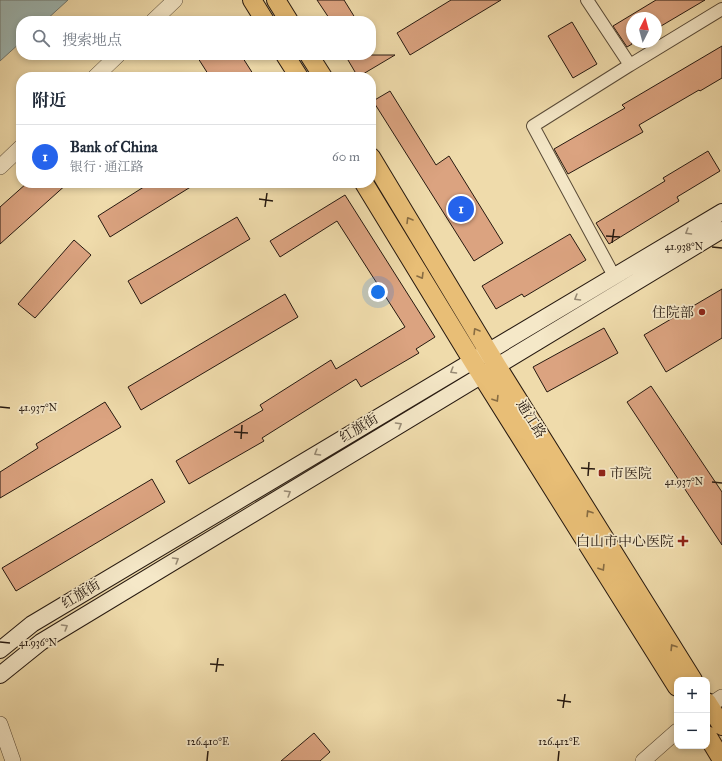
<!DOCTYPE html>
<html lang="zh">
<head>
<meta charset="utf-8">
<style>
  :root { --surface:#fff; --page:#f6f6f7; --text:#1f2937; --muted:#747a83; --line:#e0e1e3; --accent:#2563eb }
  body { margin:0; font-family:"IM FELL Great Primer","Noto Serif SC",serif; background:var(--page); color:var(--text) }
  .controls { position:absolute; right:12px; bottom:12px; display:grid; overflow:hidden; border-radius:8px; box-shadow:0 2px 6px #0003 }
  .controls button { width:36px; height:36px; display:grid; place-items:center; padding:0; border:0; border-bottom:1px solid var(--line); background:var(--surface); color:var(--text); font:20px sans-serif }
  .compass { position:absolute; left:626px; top:12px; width:36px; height:36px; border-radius:50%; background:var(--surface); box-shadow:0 2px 6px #0003; rotate:6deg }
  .you { position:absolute; left:378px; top:292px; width:14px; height:14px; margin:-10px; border:3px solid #fff; border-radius:50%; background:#1a73e8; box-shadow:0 0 0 6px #1a73e833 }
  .badge { display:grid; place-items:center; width:26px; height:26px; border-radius:50%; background:var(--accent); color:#fff; font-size:13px; font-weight:700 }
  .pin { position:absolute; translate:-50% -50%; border:2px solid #fff; box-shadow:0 1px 4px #0006 }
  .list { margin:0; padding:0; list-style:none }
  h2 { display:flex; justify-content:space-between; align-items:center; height:52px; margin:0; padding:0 16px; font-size:17px }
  h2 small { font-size:13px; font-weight:400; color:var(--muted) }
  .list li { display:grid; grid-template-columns:26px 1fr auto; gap:12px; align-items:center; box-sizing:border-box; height:64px; padding:0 16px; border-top:1px solid var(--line) }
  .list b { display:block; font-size:15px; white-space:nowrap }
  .list p { margin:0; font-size:13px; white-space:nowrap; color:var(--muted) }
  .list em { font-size:13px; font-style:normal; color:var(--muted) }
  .icon { flex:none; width:22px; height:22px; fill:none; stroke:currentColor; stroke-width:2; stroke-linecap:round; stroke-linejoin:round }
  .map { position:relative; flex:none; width:722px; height:761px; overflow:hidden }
  .search { position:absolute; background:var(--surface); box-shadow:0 2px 6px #0003; left:16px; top:16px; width:360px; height:44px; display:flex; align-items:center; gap:10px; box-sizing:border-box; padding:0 14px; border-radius:16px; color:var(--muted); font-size:15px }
  .panel { position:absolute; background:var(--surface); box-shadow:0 2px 6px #0003; left:16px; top:72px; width:360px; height:116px; border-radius:16px }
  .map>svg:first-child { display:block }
  .water { fill:#9eb8b4; stroke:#6e7872 }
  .building { fill:#dba380; stroke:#261910 }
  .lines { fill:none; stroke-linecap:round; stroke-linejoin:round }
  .minor-casing { stroke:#584a37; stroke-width:14 }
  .tertiary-casing { stroke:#584a37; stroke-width:16 }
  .secondary-casing { stroke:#261910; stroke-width:18 }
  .primary-casing { stroke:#261910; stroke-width:20 }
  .minor { stroke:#f5e8c8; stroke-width:12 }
  .tertiary { stroke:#f5e8c8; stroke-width:15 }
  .secondary { stroke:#f5e8c8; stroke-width:16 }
  .primary { stroke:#e8be76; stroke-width:18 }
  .oneway { stroke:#876c43 }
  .oneway2 { stroke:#988b75 }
  .ticks { fill:none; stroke:#261910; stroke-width:1.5 }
  .poi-dot { fill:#8f2418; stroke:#f5e8c8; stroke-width:1.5 }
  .labels { text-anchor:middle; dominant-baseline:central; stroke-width:3.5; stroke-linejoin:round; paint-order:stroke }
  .poi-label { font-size:14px; fill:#261910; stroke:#f5e8c8; text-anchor:end }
  .street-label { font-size:14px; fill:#261910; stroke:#f5e8c8 }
  .ticks-label { font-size:10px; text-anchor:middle; fill:#261910; stroke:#f5e8c8; stroke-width:3.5; stroke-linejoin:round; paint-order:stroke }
</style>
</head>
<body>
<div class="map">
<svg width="722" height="761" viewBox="0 0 722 761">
  <rect width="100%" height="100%" fill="#efdbab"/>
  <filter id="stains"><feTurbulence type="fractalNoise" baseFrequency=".005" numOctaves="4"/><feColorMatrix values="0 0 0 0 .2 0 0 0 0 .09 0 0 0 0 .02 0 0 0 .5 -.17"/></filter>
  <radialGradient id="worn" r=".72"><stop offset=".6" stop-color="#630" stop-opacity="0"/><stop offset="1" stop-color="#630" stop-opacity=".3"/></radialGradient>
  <path class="water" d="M0,0h68l-23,21h-24v21l-21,19z"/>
  <path class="building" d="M317,0h27l13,21h-26z
    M451,0h50l-91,55 -13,-22z
    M656,0h49l-49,29v-11h-24v26l-5,3 -14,-21z
    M572,22l25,42 -24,14 -25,-42z
    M722,46v32l-22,13 -1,-1 -60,35 4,7 -75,42 -14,-25 71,-41 -3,-3z
    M196,55h45l14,22h-45z
    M345,55h50l-37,22z
    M390,91l46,74 13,-9 54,87 -29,18 -101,-160z
    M708,151l12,20 -43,26 2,4 -70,43 -13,-21 69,-42 -2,-3z
    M27,183h41l-68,61v-37z
    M150,183h47l-87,54 -12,-21z
    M345,195l90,142 -19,12 3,4 -58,34 -5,-8 -94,59 2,3 -75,43 -13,-23 87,-51 -3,-5 71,-45 5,9 69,-42 -68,-106 -57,36 -10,-16z
    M237,217l13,22 -109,65 -13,-23z
    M570,234l16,26 -62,37 -2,-3 -26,15 -14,-23z
    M74,240l17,15 -56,63 -17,-14z
    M722,289v49l-56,34 -22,-37z
    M285,294l13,23 -157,93 -13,-23z
    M604,328l14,25 -71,39 -14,-25z
    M651,386l71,106v53l-95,-143z
    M105,402l16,25 -121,71v-26l38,-24 -2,-4z
    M152,479l13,23 -149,89 -14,-23z
    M314,733l16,19 -10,9h-39z"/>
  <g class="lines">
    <defs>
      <path id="minor" d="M587,0l43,65 -97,61 81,150
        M630,65l92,-56"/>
      <path id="tertiary" d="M153,21l22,-21
        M95,77l23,-22
        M0,167l21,-20
        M707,707l15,-10
        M0,724l13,37
        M643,761l34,-30"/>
      <path id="secondary" d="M0,650l32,-26 690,-412
        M0,675l41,-33 681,-412"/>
      <path id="primary" d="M252,0l13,21
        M276,0l13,21
        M285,55l14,22
        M309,55l14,22
        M371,157l126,209 196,314
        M364,183l108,177 205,327
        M707,702l15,24
        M707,735l15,25"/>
    </defs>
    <use href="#minor" class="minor-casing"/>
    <use href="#tertiary" class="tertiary-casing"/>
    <use href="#secondary" class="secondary-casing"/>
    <use href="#primary" class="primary-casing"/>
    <use href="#minor" class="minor"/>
    <use href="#tertiary" class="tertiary"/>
    <use href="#secondary" class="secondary"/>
    <use href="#primary" class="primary"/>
  </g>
  <defs><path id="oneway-chevron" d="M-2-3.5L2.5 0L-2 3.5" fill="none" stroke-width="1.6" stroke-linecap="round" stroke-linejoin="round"/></defs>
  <g class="oneway">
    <use href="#oneway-chevron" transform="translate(409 220) rotate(-121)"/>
    <use href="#oneway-chevron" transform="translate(421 276) rotate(59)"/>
    <use href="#oneway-chevron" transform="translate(476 331) rotate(-121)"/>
    <use href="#oneway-chevron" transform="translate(496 399) rotate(58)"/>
    <use href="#oneway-chevron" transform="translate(589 513) rotate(-122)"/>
    <use href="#oneway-chevron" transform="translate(602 568) rotate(58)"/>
    <use href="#oneway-chevron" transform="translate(673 647) rotate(-122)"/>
  </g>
  <g class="oneway2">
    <use href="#oneway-chevron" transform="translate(688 232) rotate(149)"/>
    <use href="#oneway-chevron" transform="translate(577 298) rotate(149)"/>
    <use href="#oneway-chevron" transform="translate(453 371) rotate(149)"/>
    <use href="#oneway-chevron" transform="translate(399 425) rotate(-31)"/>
    <use href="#oneway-chevron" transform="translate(317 453) rotate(149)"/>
    <use href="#oneway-chevron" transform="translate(288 493) rotate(-31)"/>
    <use href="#oneway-chevron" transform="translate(176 560) rotate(-31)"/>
    <use href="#oneway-chevron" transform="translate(65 627) rotate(-31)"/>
  </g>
  <path class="ticks" d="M259,199l14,2M265,207l2,-14M606,236l14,1M612,243l2,-14M712,247l10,1M0,407l10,1M234,432l14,1M241,439l1,-14M581,468l14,1M588,476l1,-14M712,482l10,1M0,642l10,1M210,664l14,1M216,672l2,-14M557,700l14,2M563,708l2,-14M207,761l1,-10M558,761l1,-10"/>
  <g class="poi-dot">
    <circle cx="702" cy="312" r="4"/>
    <rect x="598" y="469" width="8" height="8" rx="2"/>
    <path d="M681 535h4v4h4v4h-4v4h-4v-4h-4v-4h4z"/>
  </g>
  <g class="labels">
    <g class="poi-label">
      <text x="694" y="312">住院部</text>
      <text x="610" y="473" text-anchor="start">市医院</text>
      <text x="674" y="541">白山市中心医院</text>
    </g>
    <g class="street-label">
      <text transform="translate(531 419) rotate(58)">通江路</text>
      <text transform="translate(359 428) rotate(-31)">红旗街</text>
      <text transform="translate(81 594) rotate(-31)">红旗街</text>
    </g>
  </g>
  <g class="ticks-label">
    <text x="684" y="250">41.938°N</text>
    <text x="38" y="411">41.937°N</text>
    <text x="684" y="485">41.937°N</text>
    <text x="38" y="646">41.936°N</text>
    <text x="208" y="745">126.410°E</text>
    <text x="559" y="745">126.412°E</text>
  </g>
  <rect width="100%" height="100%" filter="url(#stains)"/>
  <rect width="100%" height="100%" fill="url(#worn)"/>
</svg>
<div class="controls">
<button>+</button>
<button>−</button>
</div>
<svg class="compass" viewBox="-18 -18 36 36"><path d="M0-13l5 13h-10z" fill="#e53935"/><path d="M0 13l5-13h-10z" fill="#747a83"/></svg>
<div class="you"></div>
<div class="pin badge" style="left:461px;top:209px">1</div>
<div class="search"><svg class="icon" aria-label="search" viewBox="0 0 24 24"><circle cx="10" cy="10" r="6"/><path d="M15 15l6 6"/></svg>搜索地点</div>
<section class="panel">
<h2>附近<small></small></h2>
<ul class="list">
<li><span class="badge">1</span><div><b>Bank of China</b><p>银行 · 通江路</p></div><em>60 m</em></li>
</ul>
</section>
</div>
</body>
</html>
